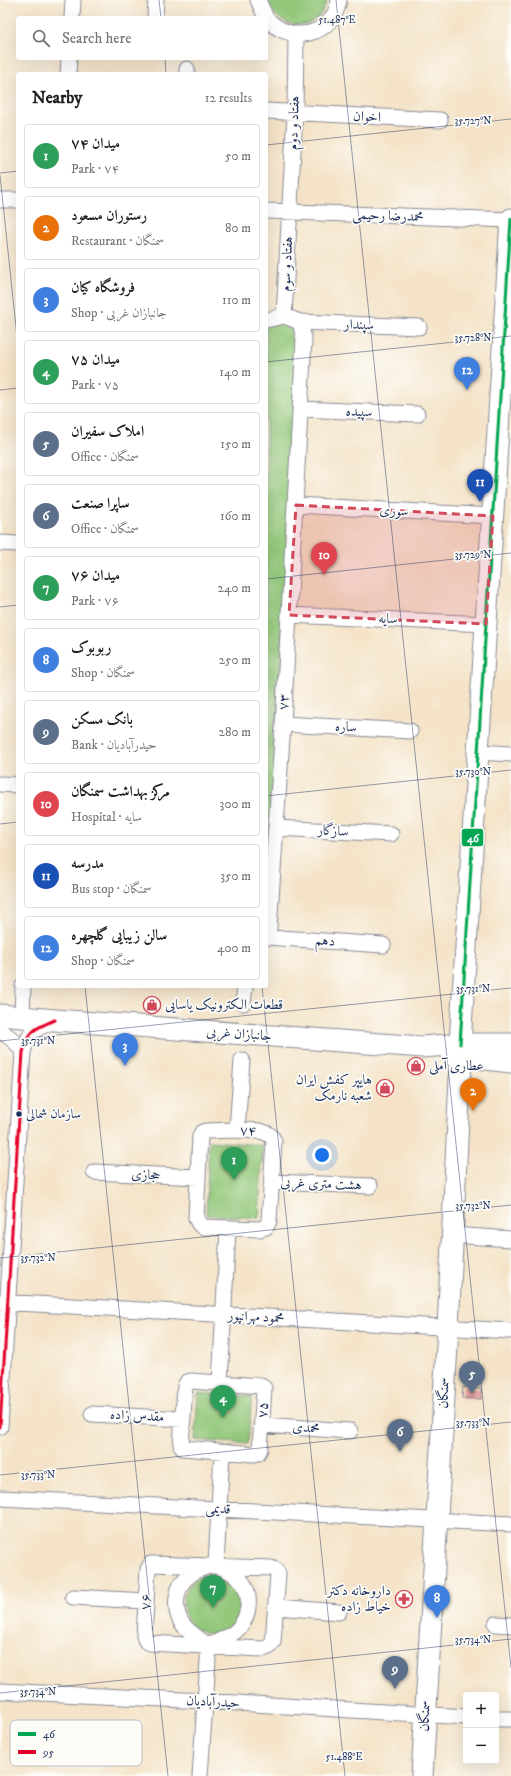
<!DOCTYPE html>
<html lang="en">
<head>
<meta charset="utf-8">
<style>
  :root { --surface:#fff; --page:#f6f6f6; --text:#222; --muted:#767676; --line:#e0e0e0; --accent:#d93025 }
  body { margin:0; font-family:"IM FELL DW Pica",Amiri,serif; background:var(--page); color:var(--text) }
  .controls { position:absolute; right:12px; bottom:12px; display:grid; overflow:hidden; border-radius:4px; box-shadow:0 4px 16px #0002 }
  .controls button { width:36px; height:36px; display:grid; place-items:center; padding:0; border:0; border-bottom:1px solid var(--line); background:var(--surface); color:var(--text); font:20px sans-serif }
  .you { position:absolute; left:322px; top:1155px; width:14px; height:14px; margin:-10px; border:3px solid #fff; border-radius:50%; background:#1a73e8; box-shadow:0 0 0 6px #1a73e833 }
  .badge { display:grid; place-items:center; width:26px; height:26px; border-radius:50%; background:var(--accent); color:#fff; font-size:13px; font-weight:700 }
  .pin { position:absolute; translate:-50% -33px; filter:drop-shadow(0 1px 2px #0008) }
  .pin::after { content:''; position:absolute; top:21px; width:14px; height:12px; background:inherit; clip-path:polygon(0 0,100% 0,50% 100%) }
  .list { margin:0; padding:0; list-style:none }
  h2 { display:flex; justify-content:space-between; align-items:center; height:52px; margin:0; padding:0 16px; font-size:17px }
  h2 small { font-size:13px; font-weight:400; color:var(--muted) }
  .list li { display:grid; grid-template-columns:26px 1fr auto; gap:12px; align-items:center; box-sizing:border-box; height:64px; margin:0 8px 8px; padding:0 8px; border:1px solid var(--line); border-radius:4px }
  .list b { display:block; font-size:15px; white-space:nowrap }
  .list p { margin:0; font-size:13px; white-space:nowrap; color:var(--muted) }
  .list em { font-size:13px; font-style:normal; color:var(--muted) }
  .icon { flex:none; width:22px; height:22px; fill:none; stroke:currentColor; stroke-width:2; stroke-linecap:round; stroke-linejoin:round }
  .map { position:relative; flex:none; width:511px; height:1776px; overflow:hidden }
  .search { position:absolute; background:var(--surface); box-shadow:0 4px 16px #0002; left:16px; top:16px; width:252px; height:44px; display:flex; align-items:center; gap:10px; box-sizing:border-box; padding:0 14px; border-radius:4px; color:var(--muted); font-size:15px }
  .panel { position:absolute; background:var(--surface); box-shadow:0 4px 16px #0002; left:16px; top:72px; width:252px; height:916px; border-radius:4px }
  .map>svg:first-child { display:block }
  .green { fill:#93c779; stroke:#577b6c }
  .building { fill:#e49a98 }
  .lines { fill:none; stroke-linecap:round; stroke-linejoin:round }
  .minor-casing { stroke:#888993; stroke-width:17 }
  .secondary-casing { stroke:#888993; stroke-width:23 }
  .minor { stroke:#fff; stroke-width:15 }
  .secondary { stroke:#fff; stroke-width:21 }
  .bus-1-casing { stroke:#fdfcf7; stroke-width:6 }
  .bus-2-casing { stroke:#fdfcf7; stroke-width:6 }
  .bus-1 { stroke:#00a651; stroke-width:3 }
  .bus-2 { stroke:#e4002b; stroke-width:3 }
  .marked { fill:#d1495b; fill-opacity:0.2; stroke:#d1495b; stroke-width:3; stroke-dasharray:8 5; stroke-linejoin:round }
  .ticks { fill:none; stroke:#1b2f5e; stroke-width:1; stroke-opacity:0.45 }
  .bus-dot { fill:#1b2f5e; stroke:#fdfcf7; stroke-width:1.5 }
  .labels { text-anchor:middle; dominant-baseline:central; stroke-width:3.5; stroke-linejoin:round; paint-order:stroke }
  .bus-label { font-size:13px; fill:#1b2f5e; stroke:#fdfcf7; text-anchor:start }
  .street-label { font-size:14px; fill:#1b2f5e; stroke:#fdfcf7 }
  .poi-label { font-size:14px; fill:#1b2f5e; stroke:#fdfcf7; text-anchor:start }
  .key { fill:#fdfcf7; stroke:#b9bec9; stroke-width:1 }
  .key-label { font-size:11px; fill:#1b2f5e }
  .ticks-label { font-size:10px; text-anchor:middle; fill:#1b2f5e; stroke:#fdfcf7; stroke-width:3.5; stroke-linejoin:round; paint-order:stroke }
  .line-badge { stroke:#fdfcf7; stroke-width:1.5 }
  .badge-label { font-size:11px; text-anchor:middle; font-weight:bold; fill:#fff }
</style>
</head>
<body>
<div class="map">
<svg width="511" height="1776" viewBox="0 0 511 1776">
  <rect width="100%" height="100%" fill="#fdfcf7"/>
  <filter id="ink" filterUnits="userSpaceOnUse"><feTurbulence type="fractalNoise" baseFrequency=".025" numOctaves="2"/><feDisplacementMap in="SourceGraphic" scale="8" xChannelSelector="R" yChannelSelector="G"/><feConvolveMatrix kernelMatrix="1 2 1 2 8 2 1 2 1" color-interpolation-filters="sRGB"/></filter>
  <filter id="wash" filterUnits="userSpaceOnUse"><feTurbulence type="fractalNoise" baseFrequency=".012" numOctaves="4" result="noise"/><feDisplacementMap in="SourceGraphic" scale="16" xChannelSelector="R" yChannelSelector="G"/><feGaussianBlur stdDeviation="0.9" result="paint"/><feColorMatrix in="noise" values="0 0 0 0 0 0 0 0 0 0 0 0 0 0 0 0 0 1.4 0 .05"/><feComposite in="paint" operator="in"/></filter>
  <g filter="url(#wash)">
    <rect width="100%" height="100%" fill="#f4e3c8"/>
    <path class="green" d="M267,0h60c-8,34 -50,32 -60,0z
      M266,321l34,1 -34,609z
      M209,1141l54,4 -4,73 -53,-3z
      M198,1393l54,3 -4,48 -53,-4z
      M183 1604a30 30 0 1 1 60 0a30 30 0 1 1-60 0Z"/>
    <g id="blocks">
      <path class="building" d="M463,1387l18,2v10l-19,-1z"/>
    </g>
  </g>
  <g filter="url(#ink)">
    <use href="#blocks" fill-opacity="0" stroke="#888993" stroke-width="1"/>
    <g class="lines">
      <defs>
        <path id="minor" d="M258,0l8,18
          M72,18l1,-18
          M155,18l1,-18
          M266,18c24,27 67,19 73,-18
          M68,74l1,-16
          M187,74v-5
          M266,111l174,9
          M0,200h18
          M266,211l245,9
          M284,316l11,-203 1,-78
          M266,320l18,-4
          M300,322l119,5
          M300,409l117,5
          M296,505l197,11
          M0,543l18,1
          M289,615l197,9
          M283,724l127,7
          M478,752l33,2
          M0,784l18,1
          M276,828l115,6
          M266,931l3,-3 14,-204 21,-385 -4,-17 -16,-6
          M266,937l117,8
          M243,1003l2,-17
          M22,1016l1,-30
          M0,1031c10,6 17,11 23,21
          M237,1130c12,1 32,-2 37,11l-5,80 -3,6 -7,2 -55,-2 -5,-3 -3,-6 4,-82 2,-4 4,-1z
          M237,1130l5,-70
          M94,1172l104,5
          M272,1182l98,4
          M452,1235l59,4
          M0,1302l511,29
          M191,1381l70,5 3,2 -4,61 -2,4 -4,1 -71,-6 -2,-3 4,-59 2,-4z
          M220,1383l8,-154
          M92,1414l91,5
          M262,1425l88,6
          M0,1427l23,-375c7,-22 11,-23 31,-31
          M0,1498l511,26
          M151,1564l120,4 5,2 2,4 -5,68 -4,5 -6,2 -113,-6 -4,-2 -2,-5 4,-67z
          M216,1565c8,4 17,7 24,14 13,15 10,38 -3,51 -7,7 -19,11 -28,16 -8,-6 -18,-12 -24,-19 -13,-14 -11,-41 5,-52 7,-6 17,-8 26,-10z
          M216,1565l6,-113
          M73,1597l73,4
          M277,1607l62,5
          M496,1624l15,1
          M0,1691l204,10 262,16
          M496,1719h15
          M200,1776l9,-130"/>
        <path id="secondary" d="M0,1015l55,5 367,27 38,-3h51
          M460,1044l51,-825
          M452,1055l59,7
          M422,1776l26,-448 13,-271"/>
      </defs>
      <use href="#minor" class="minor-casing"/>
      <use href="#secondary" class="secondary-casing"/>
      <use href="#minor" class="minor"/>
      <use href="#secondary" class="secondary"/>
      <defs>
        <path id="bus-1" d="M460,1044l51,-825"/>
        <path id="bus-2" d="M0,1427l23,-375c7,-23 11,-23 32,-32"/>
      </defs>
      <use href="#bus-1" class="bus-1-casing"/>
      <use href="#bus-2" class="bus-2-casing"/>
      <use href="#bus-1" class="bus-1"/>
      <use href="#bus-2" class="bus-2"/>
    </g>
  </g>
  <path class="marked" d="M296,505l197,11 -7,108 -197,-9z"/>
  <path class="ticks" d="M159,0l2,18M336,0l175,1668M165,58l1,16M266,145l245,-26M0,173l18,-2M0,175l18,171M266,362l245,-26M0,390l18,-2M266,579l245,-26M0,607l18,-2M266,796l245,-26M0,824l18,-2M85,986l83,790M262,986l83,790M0,1041l511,-53M0,1258l511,-53M0,1475l511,-53M0,1693l511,-54"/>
  <defs>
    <symbol id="shop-ring" viewBox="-11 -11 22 22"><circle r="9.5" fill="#fdfcf7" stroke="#d1495b" stroke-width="1.5"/><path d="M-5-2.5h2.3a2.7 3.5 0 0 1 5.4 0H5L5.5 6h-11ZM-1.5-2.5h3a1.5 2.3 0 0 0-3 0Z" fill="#d1495b"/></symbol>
    <symbol id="pharmacy-ring" viewBox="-11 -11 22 22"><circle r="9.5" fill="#fdfcf7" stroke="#d1495b" stroke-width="1.5"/><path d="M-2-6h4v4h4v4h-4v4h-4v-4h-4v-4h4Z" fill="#d1495b"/></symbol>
  </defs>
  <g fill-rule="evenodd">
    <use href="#shop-ring" x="142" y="995" width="20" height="20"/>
    <use href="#shop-ring" x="406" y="1056" width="20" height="20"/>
    <use href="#shop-ring" x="375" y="1078" width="20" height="20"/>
    <use href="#pharmacy-ring" x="394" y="1589" width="20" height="20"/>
  </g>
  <circle class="bus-dot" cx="19" cy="1114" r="3.5"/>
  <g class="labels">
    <g class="bus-label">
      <text x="26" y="1114">سازمان شمالی</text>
    </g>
    <g class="street-label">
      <text transform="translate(367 117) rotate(3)">اخوان</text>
      <text transform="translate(294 123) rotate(-88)">هفتاد و دوم</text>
      <text transform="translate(388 216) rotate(2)">محمدرضا رحیمی</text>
      <text transform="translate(287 264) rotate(-87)">هفتاد و سوم</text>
      <text transform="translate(359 325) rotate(2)">سپندار</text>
      <text transform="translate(359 412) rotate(2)">سپیده</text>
      <text transform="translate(394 511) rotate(3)">سوری</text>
      <text transform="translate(388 619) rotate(2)">سایه</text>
      <text transform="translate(284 702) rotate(-87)">۷۳</text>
      <text transform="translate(346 727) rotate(3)">ساره</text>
      <text transform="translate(333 831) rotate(3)">سازگار</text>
      <text transform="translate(325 941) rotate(4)">دهم</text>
      <text transform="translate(239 1034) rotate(4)">جانبازان غربی</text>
      <text transform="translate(248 1131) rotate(3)">۷۴</text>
      <text transform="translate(146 1175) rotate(3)">حجازی</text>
      <text transform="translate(321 1184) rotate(2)">هشت متری غربی</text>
      <text transform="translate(256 1317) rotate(3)">محمود مهرانپور</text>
      <text transform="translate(444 1393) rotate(-87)">سمنگان</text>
      <text transform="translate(263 1410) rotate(-85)">۷۵</text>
      <text transform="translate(137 1416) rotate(3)">مقدس زاده</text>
      <text transform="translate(306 1428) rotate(4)">محمدی</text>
      <text transform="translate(218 1509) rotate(3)">قدیمی</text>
      <text transform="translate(146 1602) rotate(-86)">۷۶</text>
      <text transform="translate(213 1702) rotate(3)">حیدرآبادیان</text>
      <text transform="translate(425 1716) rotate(-87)">سمنگان</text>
    </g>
    <g class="poi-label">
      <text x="165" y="1005">قطعات الکترونیک یاسایی</text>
      <text x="429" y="1066">عطاری آملی</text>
      <text x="372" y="1080" text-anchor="end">هایپر کفش ایران<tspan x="372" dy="16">شعبه نارمک</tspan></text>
      <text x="391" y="1591" text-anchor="end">داروخانه دکتر<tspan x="391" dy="16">خیاط زاده</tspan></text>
    </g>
  </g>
  <rect x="10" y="1720" width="132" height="46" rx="6" class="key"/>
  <rect x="18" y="1732" width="18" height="4" fill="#00a651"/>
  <rect x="18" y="1750" width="18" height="4" fill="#e4002b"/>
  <g class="key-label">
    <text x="43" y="1738">46</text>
    <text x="43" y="1756">95</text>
  </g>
  <g class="ticks-label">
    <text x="337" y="23">51.487°E</text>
    <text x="473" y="124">35.727°N</text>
    <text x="473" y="341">35.728°N</text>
    <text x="473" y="558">35.729°N</text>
    <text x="473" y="775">35.730°N</text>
    <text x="473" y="992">35.731°N</text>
    <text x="38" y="1044">35.731°N</text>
    <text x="473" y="1209">35.732°N</text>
    <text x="38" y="1261">35.732°N</text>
    <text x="473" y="1426">35.733°N</text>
    <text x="38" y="1478">35.733°N</text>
    <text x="473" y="1643">35.734°N</text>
    <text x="38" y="1695">35.734°N</text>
    <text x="344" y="1760">51.488°E</text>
  </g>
  <rect class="line-badge" x="461" y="828" width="23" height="19" rx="4" fill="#00a651"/>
  <g class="badge-label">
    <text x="473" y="842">46</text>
  </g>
</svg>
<div class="controls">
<button>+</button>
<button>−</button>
</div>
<div class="you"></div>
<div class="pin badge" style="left:234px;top:1180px;background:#2e9e5b">1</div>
<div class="pin badge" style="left:473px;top:1111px;background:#e8710a">2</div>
<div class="pin badge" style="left:125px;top:1066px;background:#3f7fe0">3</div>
<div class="pin badge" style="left:223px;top:1418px;background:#2e9e5b">4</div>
<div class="pin badge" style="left:472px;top:1394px;background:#5c6f8a">5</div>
<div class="pin badge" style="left:400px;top:1452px;background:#5c6f8a">6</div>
<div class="pin badge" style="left:213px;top:1608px;background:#2e9e5b">7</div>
<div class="pin badge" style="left:437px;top:1618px;background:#3f7fe0">8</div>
<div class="pin badge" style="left:395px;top:1689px;background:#5c6f8a">9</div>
<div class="pin badge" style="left:324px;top:575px;background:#e0444e">10</div>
<div class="pin badge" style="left:480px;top:502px;background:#1a4fb4">11</div>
<div class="pin badge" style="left:467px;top:390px;background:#3f7fe0">12</div>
<div class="search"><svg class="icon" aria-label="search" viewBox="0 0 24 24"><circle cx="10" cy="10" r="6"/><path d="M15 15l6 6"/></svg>Search here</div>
<section class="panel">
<h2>Nearby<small>12 results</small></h2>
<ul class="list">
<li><span class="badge" style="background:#2e9e5b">1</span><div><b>میدان ۷۴</b><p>Park · ۷۴</p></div><em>50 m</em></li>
<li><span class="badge" style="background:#e8710a">2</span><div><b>رستوران مسعود</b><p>Restaurant · سمنگان</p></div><em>80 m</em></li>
<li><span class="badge" style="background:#3f7fe0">3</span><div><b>فروشگاه کیان</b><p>Shop · جانبازان غربی</p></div><em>110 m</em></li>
<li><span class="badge" style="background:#2e9e5b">4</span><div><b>میدان ۷۵</b><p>Park · ۷۵</p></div><em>140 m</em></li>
<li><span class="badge" style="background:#5c6f8a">5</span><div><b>املاک سفیران</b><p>Office · سمنگان</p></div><em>150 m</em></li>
<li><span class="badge" style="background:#5c6f8a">6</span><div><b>ساپرا صنعت</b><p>Office · سمنگان</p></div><em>160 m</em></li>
<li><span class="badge" style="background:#2e9e5b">7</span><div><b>میدان ۷۶</b><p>Park · ۷۶</p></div><em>240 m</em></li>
<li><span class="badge" style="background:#3f7fe0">8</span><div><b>ربوبوک</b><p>Shop · سمنگان</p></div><em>250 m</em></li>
<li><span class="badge" style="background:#5c6f8a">9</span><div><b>بانک مسکن</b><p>Bank · حیدرآبادیان</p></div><em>280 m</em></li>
<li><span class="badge" style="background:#e0444e">10</span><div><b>مرکز بهداشت سمنگان</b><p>Hospital · سایه</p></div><em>300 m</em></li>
<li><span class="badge" style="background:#1a4fb4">11</span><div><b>مدرسه</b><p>Bus stop · سمنگان</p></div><em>350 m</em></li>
<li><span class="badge" style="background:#3f7fe0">12</span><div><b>سالن زیبایی گلچهره</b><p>Shop · سمنگان</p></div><em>400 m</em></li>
</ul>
</section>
</div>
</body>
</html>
